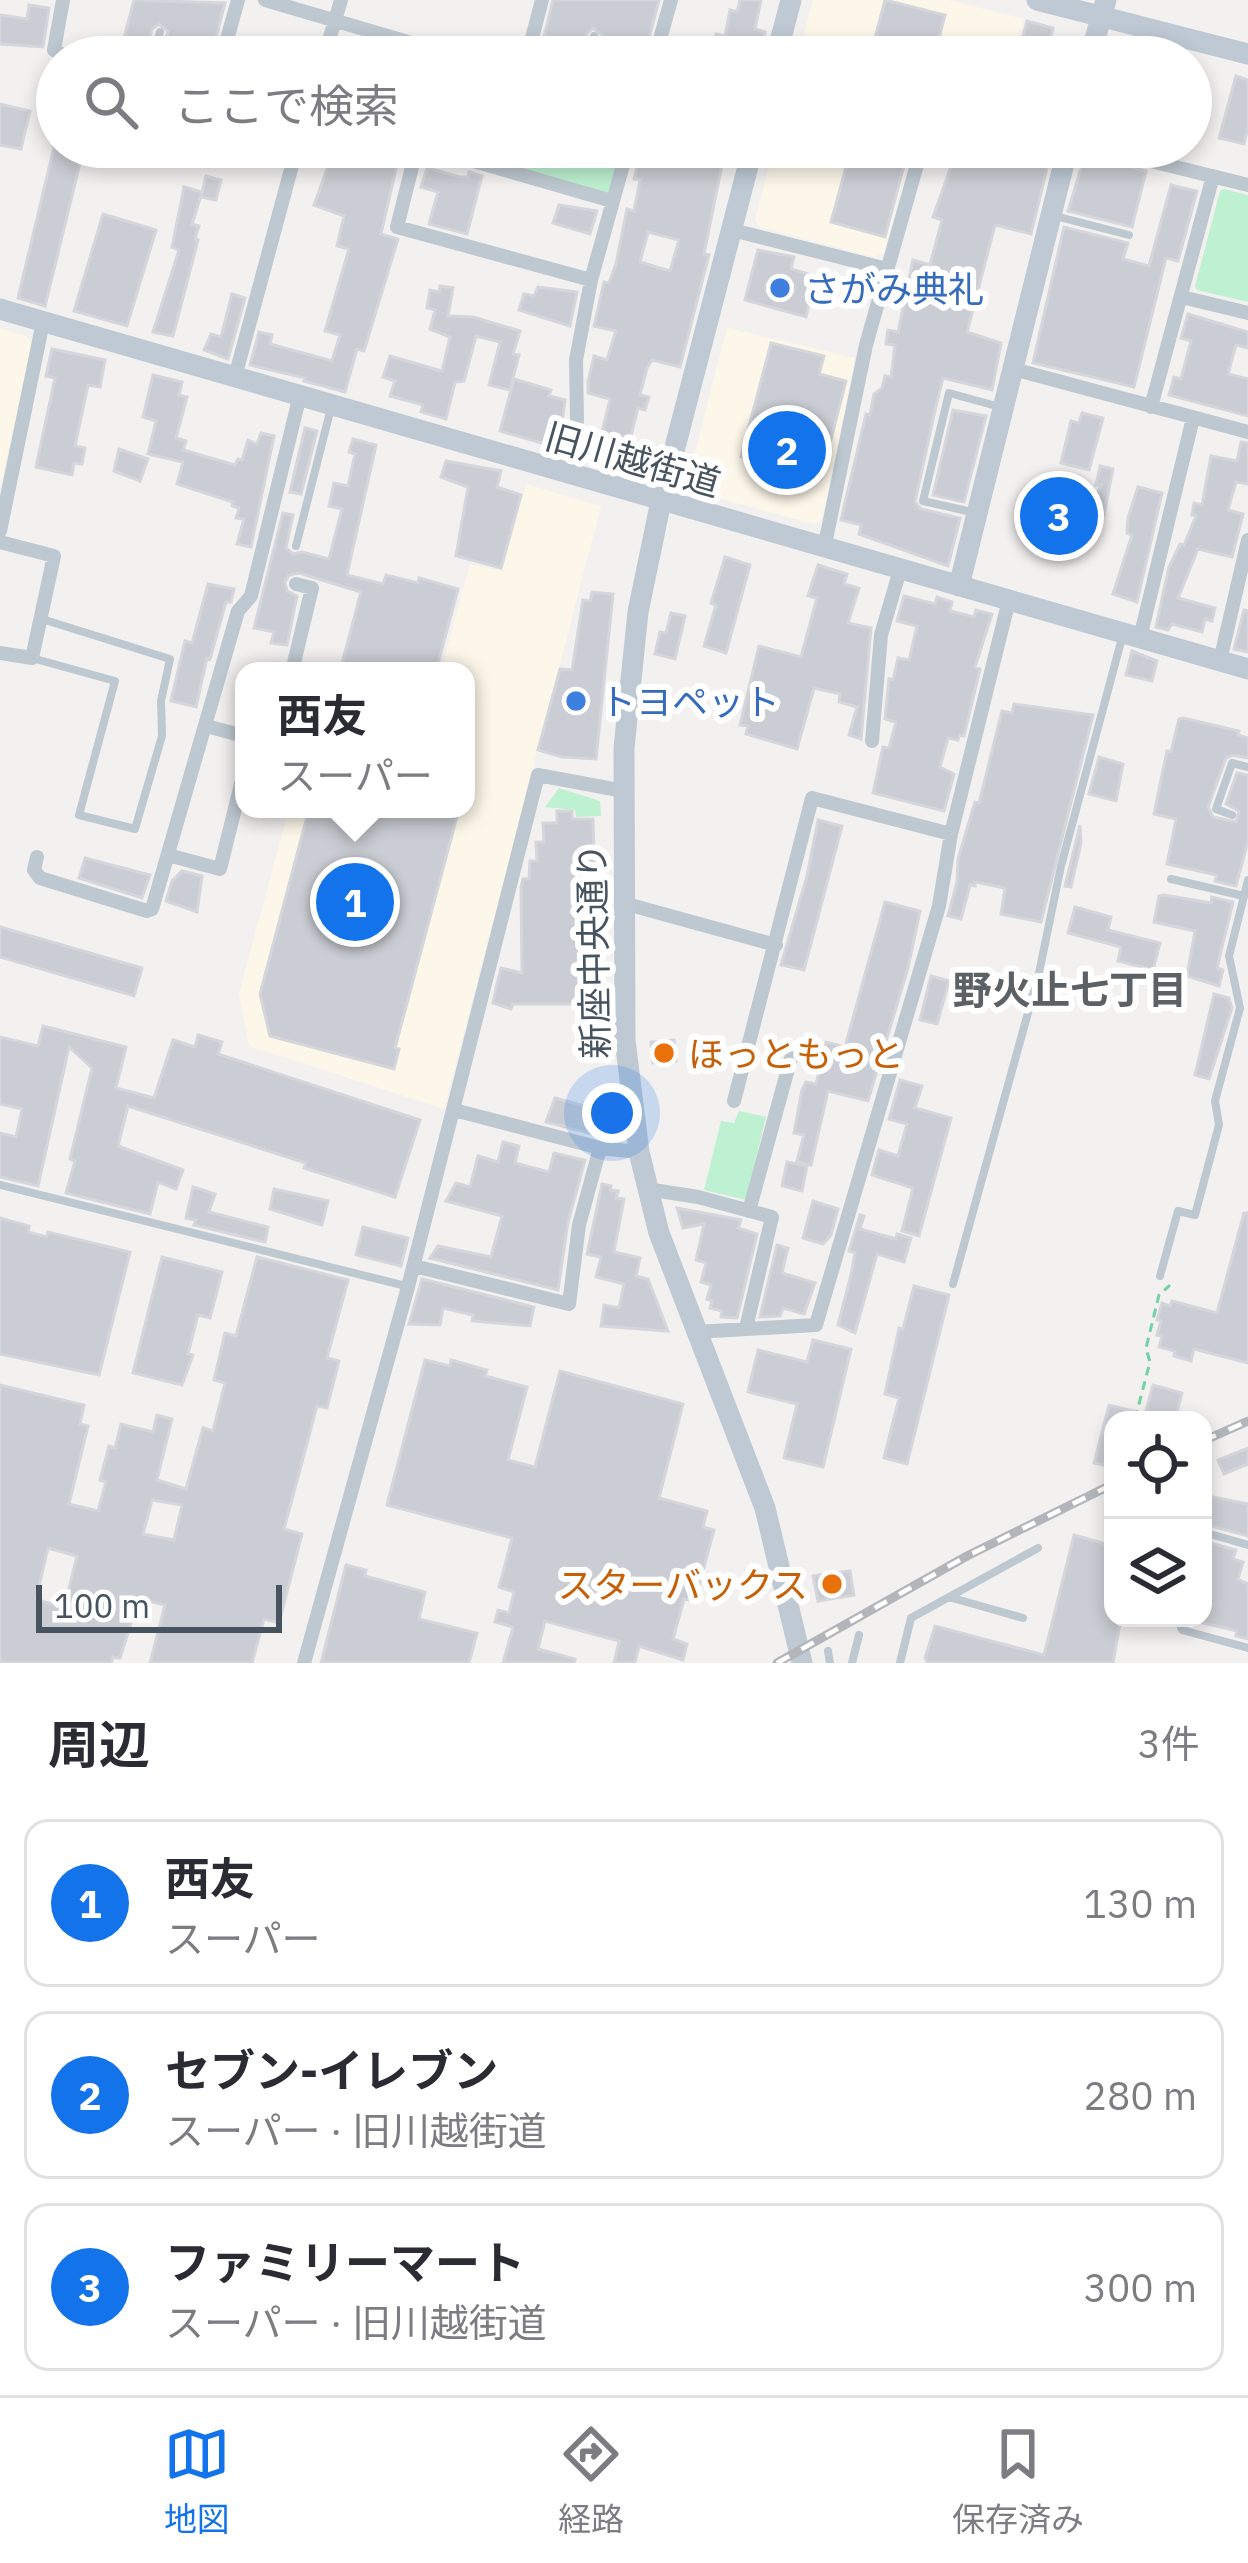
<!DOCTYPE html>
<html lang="ja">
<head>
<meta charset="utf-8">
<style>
  :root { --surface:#fff; --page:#f7f7f7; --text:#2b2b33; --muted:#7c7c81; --line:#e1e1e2; --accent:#1373ea }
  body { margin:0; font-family:"IBM Plex Sans","Noto Sans JP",sans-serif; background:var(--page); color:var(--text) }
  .controls { position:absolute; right:36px; bottom:36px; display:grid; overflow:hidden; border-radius:24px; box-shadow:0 6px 18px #0003 }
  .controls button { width:108px; height:108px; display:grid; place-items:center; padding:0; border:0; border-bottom:3px solid var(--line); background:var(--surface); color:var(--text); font:60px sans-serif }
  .scale { position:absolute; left:36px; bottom:30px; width:246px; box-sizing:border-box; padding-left:12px; border:6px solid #47545f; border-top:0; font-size:33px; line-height:42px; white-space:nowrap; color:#47545f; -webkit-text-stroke:9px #fff; paint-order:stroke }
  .you { position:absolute; left:612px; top:1113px; width:42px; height:42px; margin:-30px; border:9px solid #fff; border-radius:50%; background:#1a73e8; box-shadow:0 0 0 18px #1a73e833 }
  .badge { display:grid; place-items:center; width:78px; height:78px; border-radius:50%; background:var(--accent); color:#fff; font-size:39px; font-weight:700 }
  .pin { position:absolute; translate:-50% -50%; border:6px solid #fff; box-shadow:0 3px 12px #0006 }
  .popup { position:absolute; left:235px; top:662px; width:240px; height:156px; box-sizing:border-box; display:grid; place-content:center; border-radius:24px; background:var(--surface); filter:drop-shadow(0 3px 9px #0005); font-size:39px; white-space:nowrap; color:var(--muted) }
  .popup b { font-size:45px; color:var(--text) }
  .popup::after { content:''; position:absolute; left:50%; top:100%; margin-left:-24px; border:24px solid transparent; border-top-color:var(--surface) }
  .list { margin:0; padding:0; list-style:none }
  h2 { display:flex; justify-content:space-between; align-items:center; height:156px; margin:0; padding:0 48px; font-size:51px }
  h2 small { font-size:39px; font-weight:400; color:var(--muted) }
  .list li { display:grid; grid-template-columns:78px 1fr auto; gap:36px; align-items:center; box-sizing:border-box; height:168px; margin:0 24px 24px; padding:0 24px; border:3px solid var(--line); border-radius:24px }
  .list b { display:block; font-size:45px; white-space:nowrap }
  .list p { margin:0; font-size:39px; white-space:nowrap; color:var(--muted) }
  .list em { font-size:39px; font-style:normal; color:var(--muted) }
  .icon { flex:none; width:66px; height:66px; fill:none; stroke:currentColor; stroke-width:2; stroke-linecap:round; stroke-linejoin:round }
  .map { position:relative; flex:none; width:1248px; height:1663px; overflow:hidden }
  .search { position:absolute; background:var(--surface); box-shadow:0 6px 18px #0003; left:36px; right:36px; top:36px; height:132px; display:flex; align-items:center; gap:30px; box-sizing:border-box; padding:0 42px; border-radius:66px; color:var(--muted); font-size:45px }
  .sheet { height:732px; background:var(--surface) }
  nav { display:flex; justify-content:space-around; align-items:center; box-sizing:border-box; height:168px; border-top:3px solid var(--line); background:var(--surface); font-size:33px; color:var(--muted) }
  nav a { display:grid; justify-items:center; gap:6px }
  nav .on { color:var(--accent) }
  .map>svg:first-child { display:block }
  .commercial { fill:#fdf7ea }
  .green { fill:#bef1d1 }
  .building { fill:#cacdd3; stroke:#d4d6dc; stroke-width:3; fill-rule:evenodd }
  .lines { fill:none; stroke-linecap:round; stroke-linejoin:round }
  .path { stroke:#75d0a2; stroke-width:3; stroke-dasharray:9 6; stroke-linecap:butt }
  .lane { stroke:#bec8d0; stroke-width:8 }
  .street { stroke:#bec8d0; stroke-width:14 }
  .secondary { stroke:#bec9d4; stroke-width:21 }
  .rail-casing { stroke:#b2b6bb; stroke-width:9 }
  .rail { stroke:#fff; stroke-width:4.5; stroke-dasharray:14; stroke-linecap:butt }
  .shop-dot { fill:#3f7fe0; stroke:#fff; stroke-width:4.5 }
  .food-dot { fill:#e8710a; stroke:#fff; stroke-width:4.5 }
  .labels { text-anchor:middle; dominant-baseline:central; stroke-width:12; stroke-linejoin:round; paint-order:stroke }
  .shop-label { font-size:36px; fill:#366cbe; stroke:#fff; text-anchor:start }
  .street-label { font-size:36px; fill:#47545f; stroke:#fff }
  .food-label { font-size:36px; fill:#c56008; stroke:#fff; text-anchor:start }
  .neighbourhood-label { font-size:39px; font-weight:bold; fill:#5c6166; stroke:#fff }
</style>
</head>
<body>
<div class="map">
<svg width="1248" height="1663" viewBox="0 0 1248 1663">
  <rect width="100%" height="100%" fill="#f3f0f0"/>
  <path class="commercial" d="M813,0h135l76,19 -9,38h-217z
    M774,147h137l-27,106 -10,4 -114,-30 -5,-7z
    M727,328l128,30 -33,162 -8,4 -104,-28 -18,-31z
    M0,329l25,6 7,8 -32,145z
    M526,484l75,22 -157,603 -195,-63 -10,-53 50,-184h177v-138h-25l29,-107 32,7z"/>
  <path class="green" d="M425,147h203l-16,54z
    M1224,189l24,6v107l-51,-12 -2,-4 25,-95z
    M559,788l41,13 1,15 -25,1 -1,-7 -30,-3z
    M739,1111l27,6 -20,83 -42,-10 17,-69 13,2z"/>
  <path class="building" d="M134,0l91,3 -14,54h-50l7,-26 -9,-7 -7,5 -8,28h-25z
    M553,0h106l-15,57h-47l5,-22 -9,-7 -6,5 -6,20 -10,-3 -2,7h-30z
    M740,0h21l-6,29 10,3 -4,25h-51l6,-23 9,2 5,-26 7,2z
    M885,0l60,15 -11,42h-64z
    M29,5l20,3 -6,39 -43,-3v-29l27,4z
    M1027,21l26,7 -7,29h-28z
    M1236,76l12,4v47l-4,17 -25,-6z
    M0,104l30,7 -9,38 -21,-4z
    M54,147h30l-39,159 -27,-8z
    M335,147h66l-20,87 17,5 -34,112 -7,-2 -12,43 -41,-11 1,-3 -55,-13 9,-33 13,3 -2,9 62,17 8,-26 -15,-4 24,-82 -12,-3 7,-30 -30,-11z
    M642,147h58l24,8 -20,99 5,1 -29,112 -28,-7 -5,8 -7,27 9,2 -4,13 -7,-2 -15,60 -28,-7 15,-62 -22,-6v-11l6,-26 13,4 9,-29 -22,-5 10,-44 5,1 7,-19 11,-55 7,2 6,-31 -6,-1zM648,232l31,8 -9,31 -30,-9z
    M845,147h64l-24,90 -54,-15 15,-55 -5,-2z
    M933,147h115l-1,8 3,1 -19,78 -36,-9 -28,107 34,11 -9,47 -49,-12 -7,28 -21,96 6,7 39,9 -12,48 -89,-32 2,-9 -20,-5 25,-106 4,1 4,-21 8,-6 3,-12 6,1 4,-32 -9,-1 2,-14 10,2 15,-72 17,5 12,-45 -9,-3 20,-56 -22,-5z
    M1085,155l61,16 -14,56 -64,-16z
    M427,168l33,9h8l1,-5 13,4 -15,58 -38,-10 9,-32 -17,-5z
    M206,176l15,4 -5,20 -15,-3z
    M1171,185l26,6 -19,70 -12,-3 -32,129 -101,-24 31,-136 64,16 -5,16 26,7z
    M184,187l18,5 -10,32 7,2 -4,13 3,1 -25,96 -20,-4 26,-82 -7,-3z
    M559,205l38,6 -7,23 -37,-11z
    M103,214l53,16 -29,96 -53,-15z
    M758,250l36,7 -3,12 24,7 -9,41 -61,-17z
    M440,286l13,2 -5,28 25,1 47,14 -7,23 6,1 -9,35 -21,-5 11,-43 -24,-6 -12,45 -9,1 -9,37 -25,-7 2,-7 -33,-9 5,-15 -12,-4 7,-21 52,15 8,-34 -20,-8 5,-19 -8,-2 3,-18 9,2z
    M538,287l39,5 -7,34 -51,-16 5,-16 10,2z
    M232,294l13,4 -17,61 -24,-9 7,-16 10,3z
    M1188,314l60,18v16l-12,-3 -8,29 20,5v37l-79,-21 5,-18 7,2 10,-38 -10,-3z
    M771,343l53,13 -5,18 27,7 -25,97 -80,-21z
    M52,349l53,11 -5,27 -12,-2 -13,61 10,2 -3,16 -8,-1 -2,12 -36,-8 19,-89 -9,-2z
    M153,375l29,7 -3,13 8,2 -11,41 10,3 -3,9 52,15 3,-6 4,1 6,-20 9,4 4,-11 13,3 -23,111 -14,-3 7,-25 -8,-1 3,-10 -7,-2 1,-4 -56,-18 6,-22 -35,-8 8,-33 -13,-4z
    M514,379l37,11 -2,6 16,4 -6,48 -59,-17z
    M953,410l33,6 -22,86 -31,-7z
    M1082,413l21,5 -14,52 -28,-7 10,-42 8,2z
    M305,428l12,3 -16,63 -11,-2z
    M353,439l23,6 -29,130 36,9 3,-9 32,8 1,-5 39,11 -22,82h-96l21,-79 -62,-19 -10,2 -4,7 2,9 10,5 -10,49 -16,-2 3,-11 -20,-4 29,-115 10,2 -7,33 7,6 9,-2 27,7 13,-50 -13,-3 5,-23 14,3 7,-32 -6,-2z
    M1241,442l7,1v41l-12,-2 -8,28 15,4 -11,43 -34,-8 -20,49 37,10 -3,13 -7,-2 -3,13 -30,-8 -4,6 -12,-3 13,-60 11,-23 4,1 12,-29 -4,-1 2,-12 8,2 9,-49 26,5z
    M119,449l29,10 -8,22 -26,-10z
    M446,461l55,10 -4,16 24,8 -20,73 -45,-12 12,-69 -27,-10z
    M1100,466l13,3 -9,46 -13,-5 10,-25h-5z
    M1138,487l24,6 -25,109 -24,-8 19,-59 -5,-2 1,-15z
    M1034,497l65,17 -5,15 -16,-5 -2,10 -49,-12z
    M725,557l25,8 -24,88 -22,-7 12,-41 -5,-2z
    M818,565l29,9 -3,10 15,4 -11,35 23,5 -10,111 -12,-4 8,-28 -18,-5 1,-8 -26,-6 -17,61 -51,-15 2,-8 -8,-1 19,-79 42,11 16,-59 -9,-2z
    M208,584l26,5 -3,13h-5l-16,57 -3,-1 -11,49 -25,-6 14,-60 7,2z
    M592,592l21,2 -17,165 -34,-2 -24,-7 22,-81 12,1 11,-70 7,1z
    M904,596l31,8 2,-7 15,5 -2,9 24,6 2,-7 16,4 -17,53 5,2 -16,67 -4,-1 -2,5 -10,-2 -8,29 14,7 -10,37 -71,-18 10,-46 6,1 7,-26 -11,-3 4,-40 4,1 5,-22 11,2 8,-34 -20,-5z
    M1244,610l4,1v41l-14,-3z
    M671,613l14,3 -10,43 -20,-5 5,-22 6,1z
    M1132,651l25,10 -5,20 -26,-6z
    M1014,704l79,11 -52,207 -40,-8 4,-26 -30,-6v4l-5,-1 -9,34 -13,-3 9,-34 1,-23 17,-57 4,1 23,-92 10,2z
    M1183,718l56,13 -1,4 10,3v20l-15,-3 -7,3 -18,49 5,10 23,5 3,-11 -13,-7 11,-31 11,2v66l-12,45 -21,-5 2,-6 -50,-11 9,-45 -22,-5 13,-63 4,1 8,-33z
    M1099,757l24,7 -7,37 -27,-7z
    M309,809h150l-64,239 4,1 -5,20 -124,-33 -10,-42z
    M557,811h15v8h21l5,177 -5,8h-80l-2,5 -18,-6 3,-15 5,-20 21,5 -1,-86 2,-8h6l1,-18h7l-1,-19h8l-1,-19h14z
    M818,820l24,6 -38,144 -23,-5 26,-89z
    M1080,825l1,18 -10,44 -6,-1z
    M85,858l65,17 -8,23 -63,-20z
    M182,871l20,5 -5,36 -31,-11 6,-20z
    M1164,895l47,8 1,-6 21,5 -16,66 6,2 -4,16 -32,-10 8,-45 -41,-9 5,-26z
    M885,902l35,9 -12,57 -40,133 -40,-10 -17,74 -14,-4 7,-26 -10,-2 8,-43 4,-8 10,2 10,-42 19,5z
    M1075,907l36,10 -3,13 52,13 -7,27 -35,-9 3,-14 -53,-14z
    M0,927l142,41 -8,28 -134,-39z
    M931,976l18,5 -12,43 -17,-4z
    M1214,994l15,4 3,10 -23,71 -14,-4z
    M43,1026l83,21 -10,41 38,10 19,-58 22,7 3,-12 24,7 -4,12 202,66 -25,77 -91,-29 2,-5 -178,-57 -10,40 65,24 -7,19 -18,-7 -8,32 -84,-21 9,-32 -5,-2 22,-91 -23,-21 -31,139 -38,-9v-44l16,4 6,-28 -22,-5v-67l38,9z
    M674,1040l2,21 -23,2 -2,-21z
    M900,1080l22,6 -7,22 36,10 -32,118 -17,-5 11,-43 -41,-13 7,-25 19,6 9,-32 -18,-5z
    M555,1098l51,14 -2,6 5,1 -5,18 -58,-15z
    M503,1142l16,4 -4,17 34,9 5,-19 31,7 -17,62 -10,68 -128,-32 8,-12 53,11 11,-41 -56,-15 10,-18 14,4 8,-31 20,6z
    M787,1162l20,4 -5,25 -20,-5z
    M602,1184l9,2 -1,4 8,1 -2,7 8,1 -10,53 26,6 -4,18 12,3 20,52 -67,-5 3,-21 15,3 5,-24 -28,-7 5,-20 -14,-3z
    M193,1187l22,7 -6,18 59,15 -3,15 -71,-17 2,-5 -10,-2z
    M274,1189l54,12 -6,24 -52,-16z
    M813,1201l25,8 -7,26 -8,9 -20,-6z
    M677,1208l64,12 -3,8 19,6 -20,84 -16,-1 1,-6 -12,-3 2,-7 -5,-2 4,-14 -10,-3 5,-19 -10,-3 8,-36 -21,4z
    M1244,1213h4v150l-54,-14 -3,12 -17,-5 1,-5 -16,-4 3,-11 -5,-1 4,-14 -4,-1 5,-17 8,3 2,-5 45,12z
    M860,1215l4,1 -4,13 36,10 1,-5 14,4 -7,24 -27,-8 -22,79 -17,-8 13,-50 4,-22 -6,-2z
    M0,1218l29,8 -1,6 19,5 1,-5 82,20 -31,123 -99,-21z
    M363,1227l45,11 -7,28 -45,-11z
    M777,1245l11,3 -6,25 33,10 -11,31 -21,-6 -3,8 -20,1z
    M162,1257l60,15 -12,46 -12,-3 -10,39 5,1 -11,30 -49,-12z
    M257,1257l91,23 -21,78 12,3 -12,47 -10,-2 -33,123 18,5 -23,89 -15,-4 -12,44h-102l15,-58 -26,-6 -19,59 -7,-1 -2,6h-111v-278l84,20 -4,19 8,2 -19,78 29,7 8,-29 -6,-2 9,-34 6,2 6,-24 32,8 4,-17 15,4 -15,61 29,9 17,-61 10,3 12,-48 -11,-3 11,-47 11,3zM152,1500l30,5 -8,35 -31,-6zM48,1548l29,8 -13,52 -28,-9z
    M422,1279l112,28 -4,19 -58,-5 1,-6 -30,-7 -3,17 -31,-1z
    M914,1286l35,9 -42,169 -23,-6 15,-60 -14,-4 14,-66 4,1z
    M813,1340l38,9 -28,118 -39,-9 13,-54 -49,-12 10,-42 49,12z
    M425,1360l25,6 1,-6 36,10 -2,6 42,11 -19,73 27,7 25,-96 123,33 -24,94 48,13 -4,16 11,3 -19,71 -11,-2 -11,40 14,5 -4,16 -44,-14 -4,17h-21l5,-22 -74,-20 -7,28 37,10 -1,4h-71l10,-36 -18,-5 3,-12 11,3 5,-21 -15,-5 13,-49 -125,-33z
    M1153,1385l29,8 -7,27h-62v47l-19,-4 15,-58 36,9z
    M1248,1448v16l-24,10 -6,-14z
    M1203,1495l45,9v32l-44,-12z
    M1074,1535l39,11v72h8l-8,45h-185l-3,-5 10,-32 109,29z
    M1207,1542l29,8 -3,9 10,3 -5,17 10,5v55l-12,-3 1,-5 -34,-8v-68z
    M346,1565l20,5 -1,6 60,16 -6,27 58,14 -8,30h-148z
    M850,1571l4,24 -36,6 -5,-25z"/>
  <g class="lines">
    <path class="path" d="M1135,1419l15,-57 -4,-14 13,-53 11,-10"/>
    <path class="lane" d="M152,57l8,-25
      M588,57l6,-21
      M1055,216l74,19
      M976,513l-53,-12 26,-108 51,14
      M296,546l35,-138
      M32,658l83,23 -36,134 56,14 27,-93 -1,-35 9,-42 -128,-40
      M1232,815l-16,-6 16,-46 16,4
      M1171,879l73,17
      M0,1185l406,101
      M1160,1276l18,-65 17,4 24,-90 -4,-24 25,-93 -11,-52 19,-76
      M953,1284l86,-311 22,-107 62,-232
      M1203,1532l45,13
      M949,1597l74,21
      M1178,1618l4,12 66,18
      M828,1651l2,12
      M852,1663l7,-28
      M900,1663l11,-45 127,-70"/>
    <path class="street" d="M63,0l-9,50 12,7
      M265,0l194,57
      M222,57l16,-57
      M324,57l17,-57
      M527,57l15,-57
      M655,57l16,-57
      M417,147l-20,80 194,53
      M425,147l187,54
      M1094,147l154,38
      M732,230l155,39
      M1182,297l66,16
      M1013,369l235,63
      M235,377l62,-230
      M1151,407l62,-231
      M570,474l7,-54 -1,-60 15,-80 37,-133
      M0,531l43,-209
      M0,542l54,14 -22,102 -32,-5
      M824,549l42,-204 56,-198
      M1140,638l53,-220
      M1220,661l28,-121
      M292,671l20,-83 -16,-4
      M206,726l38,10
      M872,741l9,-106 19,-65
      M168,855l52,14 24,-97
      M37,857l-3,13 6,8 107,33 5,-2 86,-298 13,-15 49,-201
      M623,903l153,42
      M734,1101l78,-303 139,36
      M454,1110l146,38 39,4
      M647,1189l51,8 74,20 -26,111
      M749,1211l42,-153
      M414,1266l155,38 10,-79 21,-77
      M695,1332l121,-7 123,-419 12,-72 58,-234
      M304,1663l104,-376 130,-512 86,16"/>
    <path class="secondary" d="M1037,0l211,54
      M776,57l15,-57
      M1090,57l16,-57
      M753,147l-92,354 -23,111 -14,136 1,292 14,112 20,81 106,275 37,155
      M0,309l1248,360
      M959,586l109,-439"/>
    <defs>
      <path id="rail" d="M1203,1441l45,-20
        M777,1663l190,-107 146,-72"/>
    </defs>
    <use href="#rail" class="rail-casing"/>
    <use href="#rail" class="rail"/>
  </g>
  <g class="shop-dot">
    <circle cx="780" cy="288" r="12"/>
    <circle cx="576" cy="701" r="12"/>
  </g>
  <g class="food-dot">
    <circle cx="664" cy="1053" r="12"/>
    <circle cx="832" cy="1584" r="12"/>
  </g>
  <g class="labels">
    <g class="shop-label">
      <text x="804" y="288">さがみ典礼</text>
      <text x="600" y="701">トヨペット</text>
    </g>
    <g class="street-label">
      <text transform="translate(633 459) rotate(16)">旧川越街道</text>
      <text transform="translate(593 951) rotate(-91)">新座中央通り</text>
    </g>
    <g class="food-label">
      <text x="688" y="1053">ほっともっと</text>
      <text x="808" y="1584" text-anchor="end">スターバックス</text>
    </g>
    <g class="neighbourhood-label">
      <text x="1070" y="989">野火止七丁目</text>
    </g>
  </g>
</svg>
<div class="controls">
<button><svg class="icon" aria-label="locate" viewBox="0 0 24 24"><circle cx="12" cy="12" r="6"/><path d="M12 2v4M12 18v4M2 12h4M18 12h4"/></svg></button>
<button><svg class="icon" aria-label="layers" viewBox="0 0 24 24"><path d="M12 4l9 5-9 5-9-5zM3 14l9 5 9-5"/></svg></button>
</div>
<div class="scale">100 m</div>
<div class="you"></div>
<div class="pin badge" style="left:355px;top:902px">1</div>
<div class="popup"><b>西友</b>スーパー</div>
<div class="pin badge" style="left:787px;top:450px">2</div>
<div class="pin badge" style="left:1059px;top:516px">3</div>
<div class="search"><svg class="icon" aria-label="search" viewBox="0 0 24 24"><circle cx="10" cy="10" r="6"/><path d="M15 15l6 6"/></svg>ここで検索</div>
</div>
<section class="sheet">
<h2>周辺<small>3件</small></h2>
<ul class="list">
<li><span class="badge">1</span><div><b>西友</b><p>スーパー</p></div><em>130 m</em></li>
<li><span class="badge">2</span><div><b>セブン-イレブン</b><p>スーパー · 旧川越街道</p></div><em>280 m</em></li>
<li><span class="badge">3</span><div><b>ファミリーマート</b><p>スーパー · 旧川越街道</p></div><em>300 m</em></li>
</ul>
</section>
<nav>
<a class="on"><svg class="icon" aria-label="map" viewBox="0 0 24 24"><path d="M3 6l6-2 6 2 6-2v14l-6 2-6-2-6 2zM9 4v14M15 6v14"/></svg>地図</a>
<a><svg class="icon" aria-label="directions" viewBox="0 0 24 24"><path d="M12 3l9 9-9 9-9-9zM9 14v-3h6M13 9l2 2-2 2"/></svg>経路</a>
<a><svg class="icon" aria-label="saved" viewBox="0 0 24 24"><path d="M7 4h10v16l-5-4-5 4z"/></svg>保存済み</a>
</nav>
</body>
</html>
